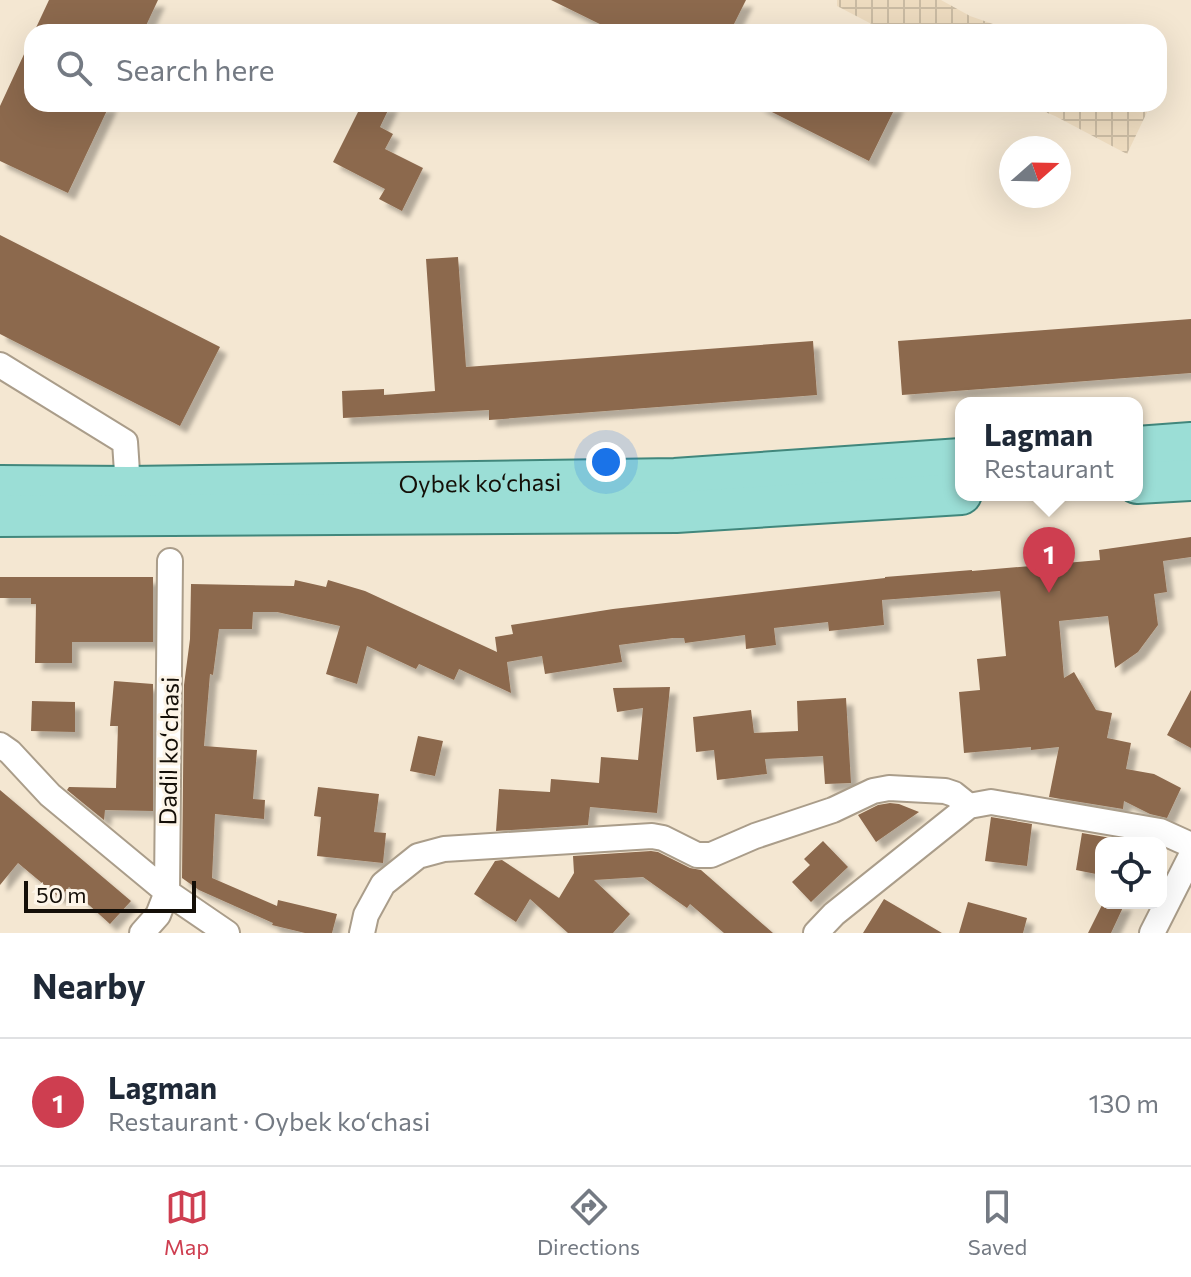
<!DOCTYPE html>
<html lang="en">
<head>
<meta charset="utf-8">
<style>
  :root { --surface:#fff; --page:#f2f2f3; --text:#1f2937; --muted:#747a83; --line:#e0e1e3; --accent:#ce3e50 }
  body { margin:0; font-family:Commissioner,sans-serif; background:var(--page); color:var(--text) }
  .controls { position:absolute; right:24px; bottom:24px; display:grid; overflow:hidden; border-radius:16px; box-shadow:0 8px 32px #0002 }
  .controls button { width:72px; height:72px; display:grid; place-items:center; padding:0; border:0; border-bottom:2px solid var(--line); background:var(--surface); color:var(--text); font:40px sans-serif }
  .compass { position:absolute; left:999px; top:136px; width:72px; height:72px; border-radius:50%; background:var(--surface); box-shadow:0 8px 32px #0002; rotate:70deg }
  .scale { position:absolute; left:24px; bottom:20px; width:172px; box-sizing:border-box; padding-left:8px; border:4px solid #140f08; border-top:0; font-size:22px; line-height:28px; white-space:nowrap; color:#140f08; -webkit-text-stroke:6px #fdf5e8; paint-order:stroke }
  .you { position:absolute; left:606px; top:462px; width:28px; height:28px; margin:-20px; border:6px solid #fff; border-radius:50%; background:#1a73e8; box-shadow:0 0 0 12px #1a73e833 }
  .badge { display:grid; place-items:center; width:52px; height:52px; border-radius:50%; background:var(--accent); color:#fff; font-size:26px; font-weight:700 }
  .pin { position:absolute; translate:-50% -66px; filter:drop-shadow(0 2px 4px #0008) }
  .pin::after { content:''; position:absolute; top:42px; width:28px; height:24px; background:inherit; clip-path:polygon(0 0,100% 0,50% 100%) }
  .popup { position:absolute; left:955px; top:397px; width:188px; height:104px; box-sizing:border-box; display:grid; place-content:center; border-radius:16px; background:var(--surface); filter:drop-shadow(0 2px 6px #0005); font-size:26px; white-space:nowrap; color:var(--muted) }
  .popup b { font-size:30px; color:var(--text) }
  .popup::after { content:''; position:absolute; left:50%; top:100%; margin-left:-16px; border:16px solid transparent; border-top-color:var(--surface) }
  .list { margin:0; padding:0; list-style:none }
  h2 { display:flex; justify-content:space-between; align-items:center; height:104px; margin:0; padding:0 32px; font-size:34px }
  h2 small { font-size:26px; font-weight:400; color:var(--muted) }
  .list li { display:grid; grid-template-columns:52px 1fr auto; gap:24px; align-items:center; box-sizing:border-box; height:128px; padding:0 32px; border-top:2px solid var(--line) }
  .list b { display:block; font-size:30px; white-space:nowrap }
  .list p { margin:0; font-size:26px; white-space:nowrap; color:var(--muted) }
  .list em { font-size:26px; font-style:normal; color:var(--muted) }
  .icon { flex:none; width:44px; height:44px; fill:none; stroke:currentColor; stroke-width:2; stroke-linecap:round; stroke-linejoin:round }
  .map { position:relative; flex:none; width:1191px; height:933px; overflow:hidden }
  .search { position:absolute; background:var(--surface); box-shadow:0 8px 32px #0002; left:24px; right:24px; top:24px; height:88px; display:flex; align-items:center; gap:20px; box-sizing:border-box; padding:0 28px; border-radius:24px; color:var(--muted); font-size:30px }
  .sheet { height:232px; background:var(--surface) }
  nav { display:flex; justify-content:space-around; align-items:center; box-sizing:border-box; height:112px; border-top:2px solid var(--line); background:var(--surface); font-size:22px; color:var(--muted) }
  nav a { display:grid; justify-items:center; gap:4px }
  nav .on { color:var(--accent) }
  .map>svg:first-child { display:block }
  .industrial { fill:url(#industrial-grid) }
  .building { fill:#8c694d; filter:url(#shadow) }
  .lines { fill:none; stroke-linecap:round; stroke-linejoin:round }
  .street-casing { stroke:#aa9d8a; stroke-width:28 }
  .primary-casing { stroke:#41877c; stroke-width:44 }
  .street { stroke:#fff; stroke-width:24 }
  .primary { stroke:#9bded6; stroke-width:40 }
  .labels { text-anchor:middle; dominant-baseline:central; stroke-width:6; stroke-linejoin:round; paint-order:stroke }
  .street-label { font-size:24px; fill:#140f08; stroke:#fdf5e8 }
</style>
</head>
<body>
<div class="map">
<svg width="1191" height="933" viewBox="0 0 1191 933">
  <defs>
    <pattern id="industrial-grid" width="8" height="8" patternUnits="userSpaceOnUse" patternTransform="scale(2)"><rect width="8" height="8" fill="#eddbbf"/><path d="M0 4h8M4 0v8" fill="none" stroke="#cabba3"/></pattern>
    <filter id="shadow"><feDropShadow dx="7" dy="7" stdDeviation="2" flood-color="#0004"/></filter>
  </defs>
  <rect width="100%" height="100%" fill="#f4e7d2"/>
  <path class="industrial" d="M837,0h104l29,16 46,16h-129l-50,-26z
    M1025,104h126l-24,50 -72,-38z"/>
  <path class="building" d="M49,0h109l-15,32h-109z
    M551,0h195l-16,32h-114z
    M32,37v67h78l-42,89 -68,-32v-55z
    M362,104h29l-11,23 13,7 -8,15 38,19 -21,43 -23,-12 6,-10 -52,-27z
    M756,104h141l-28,57z
    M0,235l220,112 -40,79 -180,-92z
    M458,257l8,110 347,-26 4,54 -328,25v-10l-146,8 -1,-27 42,-2v6l51,-4 -9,-132z
    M1191,319v54l-289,22 -4,-54z
    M1191,537v20l-28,4 4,31 -13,2 4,31 -20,27 -23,16 -7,-52 -49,5 5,57 10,-6 22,38 16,3 -5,25 24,5 -5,26 28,5 27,14 -14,30 -17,-4 -26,-13 -1,8 -74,-12 10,-50 -28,3v-3l-67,6 -5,-61 21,-2 -3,-31 29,-3 -6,-65 -118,9 2,25 -55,6 -1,-9 -54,6 2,17 -30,4 -1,-14 -60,8 -1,-5h-11l-54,7 3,17 -77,12 -3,-18 -35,6 4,31 -52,-24 -5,11 -35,-16 -3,5 -49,-23 -10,38 -31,-10 14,-48 -63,-14h-24l-1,17h-33l-6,46 -3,-1 -6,72 53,4 -4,49 12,1 -1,19 -49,-5 -3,64 65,28 1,-6 59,14 -5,19h-27l-33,-8 1,-2 -74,-33 -17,-12 2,-193 6,-46 1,-55 103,2 1,-6 31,7 2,-7 37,11 132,61 -2,-15 18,-3 -2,-9 102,-16 272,-31v-1l87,-7v1l128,-11 -1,-10z
    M0,577h153v65h-81v21h-37l1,-59h-5v-6h-31z
    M114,681l39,3v127l-48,-1 -1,10 -37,-30 2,-3 47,1 2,-62h-8z
    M670,687l-13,126 -67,-6 -2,18 -92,6 3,-42 51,3 1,-13 48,4 2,-26 37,3 5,-52 -26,4 -4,-24z
    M1191,690v58l-24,-13z
    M846,698l5,85 -26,1 -2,-28 -58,3 2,15 -50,6 -3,-30 -18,2 -3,-35 58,-7 3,23 44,-2 -1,-30z
    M32,701l43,1v30l-44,-1z
    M418,736l25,5 -8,35 -25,-5z
    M318,787l61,7 -5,38 12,1 -3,30 -66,-7 4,-39 -7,-1z
    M0,790l131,111 -21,23 -41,-37 -9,11 -42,-35 -18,22z
    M890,803l9,1 20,8 -43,30 -18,-27 20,-10z
    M991,817l41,7 -5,42 -42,-5z
    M1082,833l35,6 -1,4h-15v32l-25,-5z
    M823,841l25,26 -37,35 -19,-20 18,-17 -6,-6z
    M651,851l7,1 32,16 11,2 72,63h-49l-34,-29 -3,4 -44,-31 -49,3 36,34 -17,19h-45l-38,-34 -14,23 -42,-28 21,-33 7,-1 57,38 15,-25 -1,-17z
    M884,899l58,34h-79z
    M968,902l59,16 -4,15h-64z
    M1103,903h22l-14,30h-23z"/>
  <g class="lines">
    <defs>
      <path id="street" d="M0,365l125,77 3,45
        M0,745l10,7 40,43 117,97 60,41
        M142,933l16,-18 9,-23 3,-331
        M362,933l4,-18 17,-31 35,-28 26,-7 208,-13 11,2 34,17h14l44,-19 78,-26 40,-19 16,-3 56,3 9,3 15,12
        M816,933l18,-19 135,-108 22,-4 169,29 31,14
        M1152,933l39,-77"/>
      <g id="primary">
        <path d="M1137,447l54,-4"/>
        <path d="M1137,483l54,-3"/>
        <path id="s1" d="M0,486l128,1 547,-8 286,-20"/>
        <path d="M0,516l676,-4 285,-18"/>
      </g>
    </defs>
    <use href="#street" class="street-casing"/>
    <use href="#primary" class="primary-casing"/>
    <use href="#street" class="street"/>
    <use href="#primary" class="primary"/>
  </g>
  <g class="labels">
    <g class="street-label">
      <text stroke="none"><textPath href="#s1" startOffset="480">Oybek ko‘chasi</textPath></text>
      <text transform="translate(168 751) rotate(-89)">Dadil koʻchasi</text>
    </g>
  </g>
</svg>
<div class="controls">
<button><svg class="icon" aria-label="locate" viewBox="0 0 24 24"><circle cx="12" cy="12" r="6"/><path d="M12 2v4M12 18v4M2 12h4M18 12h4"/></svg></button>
</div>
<svg class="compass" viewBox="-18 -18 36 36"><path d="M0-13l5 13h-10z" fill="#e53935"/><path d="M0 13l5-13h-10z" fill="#747a83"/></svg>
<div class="scale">50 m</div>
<div class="you"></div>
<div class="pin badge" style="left:1049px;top:593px">1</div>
<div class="popup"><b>Lagman</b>Restaurant</div>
<div class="search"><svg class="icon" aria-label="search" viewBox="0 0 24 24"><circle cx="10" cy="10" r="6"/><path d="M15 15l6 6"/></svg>Search here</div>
</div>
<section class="sheet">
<h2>Nearby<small></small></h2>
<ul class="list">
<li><span class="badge">1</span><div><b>Lagman</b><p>Restaurant · Oybek ko‘chasi</p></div><em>130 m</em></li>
</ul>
</section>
<nav>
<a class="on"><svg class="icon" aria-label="map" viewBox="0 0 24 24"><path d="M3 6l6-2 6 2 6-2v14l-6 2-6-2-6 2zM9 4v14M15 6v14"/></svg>Map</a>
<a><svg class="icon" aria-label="directions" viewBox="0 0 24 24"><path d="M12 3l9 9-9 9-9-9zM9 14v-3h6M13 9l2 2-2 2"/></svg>Directions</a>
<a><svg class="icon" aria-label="saved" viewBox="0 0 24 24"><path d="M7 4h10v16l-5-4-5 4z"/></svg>Saved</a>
</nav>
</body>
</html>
